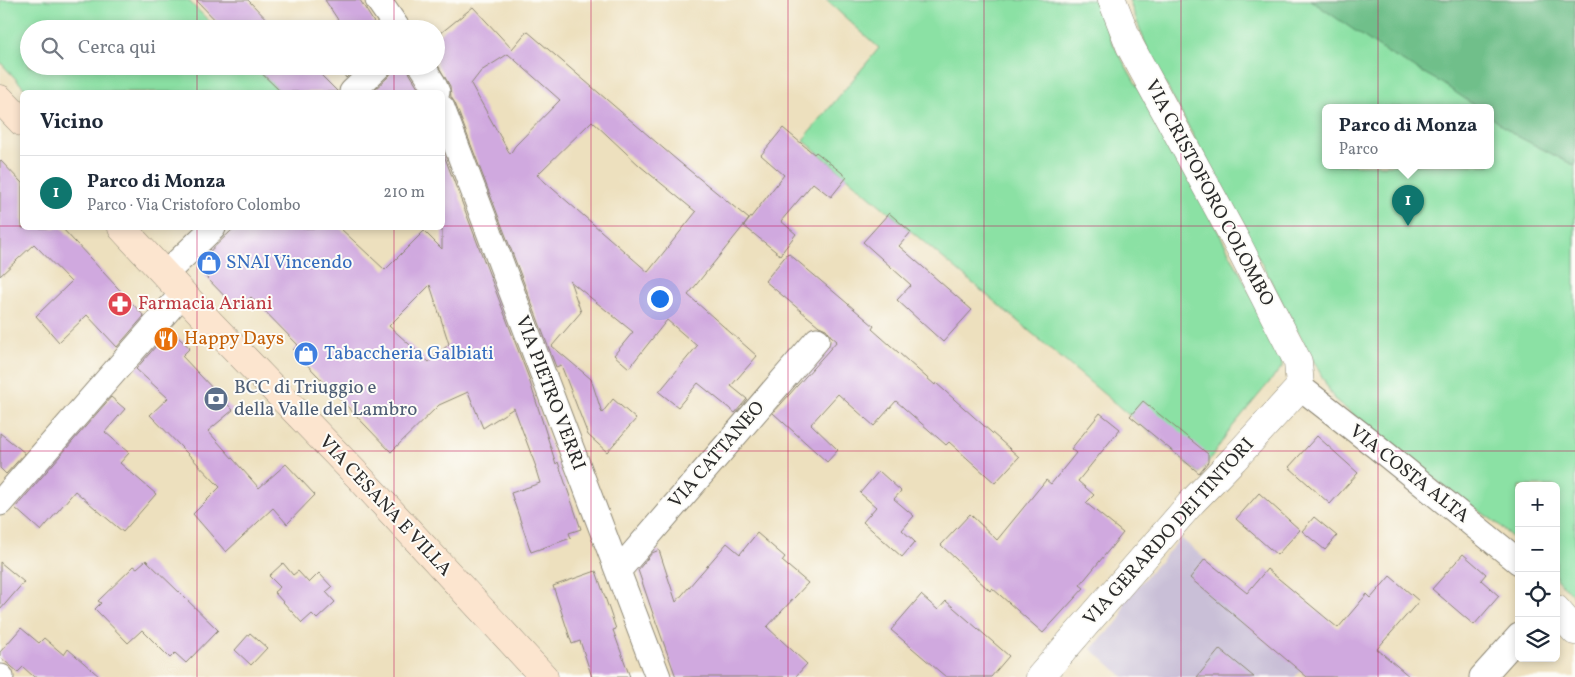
<!DOCTYPE html>
<html lang="it">
<head>
<meta charset="utf-8">
<style>
  :root { --surface:#fff; --page:#f2f2f3; --text:#1f2937; --muted:#747a83; --line:#e0e1e3; --accent:#0f766e }
  body { margin:0; font-family:Vollkorn,serif; background:var(--page); color:var(--text) }
  .controls { position:absolute; right:15px; bottom:15px; display:grid; overflow:hidden; border-radius:8px; box-shadow:0 2px 8px #0003 }
  .controls button { width:45px; height:45px; display:grid; place-items:center; padding:0; border:0; border-bottom:1px solid var(--line); background:var(--surface); color:var(--text); font:25px sans-serif }
  .you { position:absolute; left:659px; top:298px; width:18px; height:18px; margin:-12px; border:4px solid #fff; border-radius:50%; background:#1a73e8; box-shadow:0 0 0 8px #1a73e833 }
  .badge { display:grid; place-items:center; width:32px; height:32px; border-radius:50%; background:var(--accent); color:#fff; font-size:16px; font-weight:700 }
  .pin { position:absolute; translate:-50% -41px; filter:drop-shadow(0 1px 2px #0008) }
  .pin::after { content:''; position:absolute; top:26px; width:18px; height:15px; background:inherit; clip-path:polygon(0 0,100% 0,50% 100%) }
  .popup { position:absolute; left:1322px; top:104px; width:172px; height:65px; box-sizing:border-box; display:grid; place-content:center; border-radius:8px; background:var(--surface); filter:drop-shadow(0 1px 4px #0005); font-size:16px; white-space:nowrap; color:var(--muted) }
  .popup b { font-size:19px; color:var(--text) }
  .popup::after { content:''; position:absolute; left:50%; top:100%; margin-left:-10px; border:10px solid transparent; border-top-color:var(--surface) }
  .list { margin:0; padding:0; list-style:none }
  h2 { display:flex; justify-content:space-between; align-items:center; height:65px; margin:0; padding:0 20px; font-size:21px }
  h2 small { font-size:16px; font-weight:400; color:var(--muted) }
  .list li { display:grid; grid-template-columns:32px 1fr auto; gap:15px; align-items:center; box-sizing:border-box; height:75px; padding:0 20px; border-top:1px solid var(--line) }
  .list b { display:block; font-size:19px; white-space:nowrap }
  .list p { margin:0; font-size:16px; white-space:nowrap; color:var(--muted) }
  .list em { font-size:16px; font-style:normal; color:var(--muted) }
  .icon { flex:none; width:28px; height:28px; fill:none; stroke:currentColor; stroke-width:2; stroke-linecap:round; stroke-linejoin:round }
  .map { position:relative; flex:none; width:1575px; height:677px; overflow:hidden }
  .search { position:absolute; background:var(--surface); box-shadow:0 2px 8px #0003; left:20px; top:20px; width:425px; height:55px; display:flex; align-items:center; gap:12px; box-sizing:border-box; padding:0 18px; border-radius:28px; color:var(--muted); font-size:19px }
  .panel { position:absolute; background:var(--surface); box-shadow:0 2px 8px #0003; left:20px; top:90px; width:425px; height:140px; border-radius:8px }
  .map>svg:first-child { display:block }
  .industrial { fill:#c9bfd7 }
  .green { fill:#8be1a4; stroke:#5b8668; fill-rule:evenodd }
  .forest { fill:#70bf8a; stroke:#4e755a }
  .building { fill:#d0a9df; fill-rule:evenodd }
  .lines { fill:none; stroke-linecap:round; stroke-linejoin:round }
  .minor-casing { stroke:#8c8674; stroke-width:27 }
  .tertiary-casing { stroke:#8c8674; stroke-width:29 }
  .secondary-casing { stroke:#8c8674; stroke-width:29 }
  .minor { stroke:#fff; stroke-width:25 }
  .tertiary { stroke:#fff; stroke-width:28 }
  .secondary { stroke:#fce5cf; stroke-width:28 }
  .grid { fill:none; stroke:#c2185b; stroke-width:1; stroke-opacity:0.55 }
  .labels { text-anchor:middle; dominant-baseline:central; stroke-width:4; stroke-linejoin:round; paint-order:stroke }
  .street-label { font-size:19px; fill:#2b2b2b; stroke:#fdfcf7 }
  .shop-label { font-size:19px; fill:#366cbe; stroke:#fdfcf7; text-anchor:start }
  .health-label { font-size:19px; fill:#be3a42; stroke:#fdfcf7; text-anchor:start }
  .food-label { font-size:19px; fill:#c56008; stroke:#fdfcf7; text-anchor:start }
  .service-label { font-size:19px; fill:#4e5e75; stroke:#fdfcf7; text-anchor:start }
</style>
</head>
<body>
<div class="map">
<svg width="1575" height="677" viewBox="0 0 1575 677">
  <rect width="100%" height="100%" fill="#fdfcf7"/>
  <filter id="ink" filterUnits="userSpaceOnUse"><feTurbulence type="fractalNoise" baseFrequency=".02" numOctaves="2"/><feDisplacementMap in="SourceGraphic" scale="10" xChannelSelector="R" yChannelSelector="G"/><feConvolveMatrix kernelMatrix="1 2 1 2 8 2 1 2 1" color-interpolation-filters="sRGB"/></filter>
  <filter id="wash" filterUnits="userSpaceOnUse"><feTurbulence type="fractalNoise" baseFrequency=".0096" numOctaves="4" result="noise"/><feDisplacementMap in="SourceGraphic" scale="20" xChannelSelector="R" yChannelSelector="G"/><feGaussianBlur stdDeviation="1.12" result="paint"/><feColorMatrix in="noise" values="0 0 0 0 0 0 0 0 0 0 0 0 0 0 0 0 0 1.4 0 .05"/><feComposite in="paint" operator="in"/></filter>
  <g filter="url(#wash)">
    <rect width="100%" height="100%" fill="#ede0be"/>
    <path class="industrial" d="M1181,538l133,117 -19,22h-171l-33,-28 30,-30 3,-17z"/>
    <path class="green" d="M0,0h188l29,29h-188v37h225l27,26h-253l-28,-30z
      M826,0h271l14,40 87,153 84,160v14l-54,65 -16,25 -13,16 -69,-57 -327,-276 76,-92z
      M1129,0h446v597l-19,-18v-93h-37v58l-21,-20 -82,-58 -82,-67 -185,-346zM1326,107h164v58h-164z"/>
    <path class="forest" d="M1310,0h265v166l-58,-30 -26,-19 -1,-10h-13l-37,-25 -54,-30z"/>
    <g id="blocks">
      <path class="building" d="M196,0h52l28,29h-52z
        M325,0h35l18,29h-34z
        M473,7l39,42 15,-18 151,130 71,58 -61,76 69,61 -26,30 16,13 -12,14 -37,-30 -20,24 -19,-15 38,-46 -30,-26 -38,48 -15,-13 19,-23 -63,-51 11,31 -29,34 39,33 11,34 11,-14 23,20 -29,33 -19,-17 -27,-70 -5,2 -101,-264 -4,-6 -1,-11 -14,-24v-25zM508,54l52,46 -45,46 -5,8 -39,-70 10,-13zM592,121l48,45 56,46 -48,60 -111,-97z
        M254,66h58l26,26h-57z
        M339,66h19l-12,12z
        M393,66h14l3,8 11,18h-49l17,-16 4,-6z
        M783,128l31,26 2,-2 31,25 -16,20 -18,-14 -32,38 15,13 -16,21 -36,-29 40,-51 -23,-20z
        M442,150l86,226 28,88 2,-2 23,67 -12,4 2,5 -40,14 -20,-59 29,-10 -5,-16h1l-22,-59 -31,20 -15,-36 -29,13 -48,47 -98,-102 5,-5 -47,-48 -13,13 -34,-35 -1,-17 31,-30h106l45,42 39,-39 18,18zM430,285l19,59 -20,18 -40,-36z
        M0,160l22,23v45h40l82,88 -27,31 -30,-32 -28,27 -23,-26 35,-34 -37,-38 -34,32z
        M889,213l22,19 -12,14 73,64 -29,32 -46,-42 14,-15 -48,-43z
        M788,253l86,73 -2,3 63,56 1,-2 83,74 -24,26 -46,-41 -3,3 -50,-44 -22,25 -36,-32 -27,30 27,26 -11,12 -54,-49 64,-72 -6,-5 -5,-7 -7,-3 -54,-45z
        M170,330l20,18 -8,8 51,54 -25,21 51,57 27,-24 29,31 -28,29 -14,-16 -47,44 -33,-38 27,-27 -70,-72 18,-17 -32,-29z
        M111,397l14,12 -20,23 24,21 -9,10 36,31 -33,38 -48,-41 -34,40 -26,-23z
        M1143,401l65,53v8l-9,11 -69,-57z
        M1100,413l20,16 -42,52 16,14 -8,8 37,30 -43,52 4,3 -41,45 -51,-45 -2,3 -49,-46 29,-31 27,26 49,-60 5,4 25,-31 -5,-4z
        M0,433l25,20 -19,21 -6,-6z
        M1317,436l41,37 -28,31 -41,-37z
        M879,471l22,20 -7,8 20,17 -12,14 13,12 -13,15 -39,-35 13,-15 -16,-14z
        M1259,493l41,37 -23,25 -41,-36z
        M1314,517l23,19 -12,14 -23,-19z
        M757,533l28,24 -3,4 26,22 -41,44 40,37 -12,13h-119l-24,-66 -14,-41 14,-17 7,-3 17,52 51,-59 13,11z
        M1463,554l23,20 -5,6 18,16 -25,29 -42,-36z
        M1205,559l42,34 20,-24 71,59 29,-34 4,4 19,-22 29,25 -42,48 33,28h-103l-117,-99z
        M146,560l72,70 -32,33 -11,-10 -5,5 -28,-28 -14,13 -33,-34 6,-6 -3,-2 36,-35 3,2z
        M0,562l24,20 -24,28z
        M283,563l10,12 5,-4 11,12 10,-10 13,14 -6,5 9,10 -18,17 -5,-5 -10,9 -28,-31 6,-5 -11,-11z
        M596,571l20,58 -3,1 17,47h-38l-12,-36 -8,3 -19,-58z
        M921,595l17,15 8,-9 63,55 -18,21h-45l-55,-47z
        M21,628l18,15 5,-5 20,17 4,-6 32,28h-66l-11,-10 -5,5 -18,-15v-5z
        M250,633l17,15 -16,17 -16,-15z
        M1220,649l34,28h-57z"/>
    </g>
  </g>
  <g filter="url(#ink)">
    <use href="#blocks" fill-opacity="0" stroke="#8c8674" stroke-width="1"/>
    <g class="lines">
      <defs>
        <path id="minor" d="M378,0l20,29
          M422,66l11,17 4,9
          M352,92l27,-26
          M442,108l216,569
          M165,274l48,-46
          M1300,387l77,60 142,115
          M0,503l183,-210
          M618,571l199,-231
          M0,677h1
          M1482,677l37,-41"/>
        <path id="tertiary" d="M1556,609l19,22
          M1040,677l152,-175 42,-43 66,-72 -2,-25 -62,-121 -106,-195 -18,-46"/>
        <path id="secondary" d="M0,99l22,23
          M122,228l90,97 147,152 185,200"/>
      </defs>
      <use href="#minor" class="minor-casing"/>
      <use href="#tertiary" class="tertiary-casing"/>
      <use href="#secondary" class="secondary-casing"/>
      <use href="#minor" class="minor"/>
      <use href="#tertiary" class="tertiary"/>
      <use href="#secondary" class="secondary"/>
    </g>
  </g>
  <path class="grid" d="M197,0v29M394,0v29M591,0v677M788,0v677M984,0v677M1181,0v677M1378,0v677M197,66v26M394,66v26M0,226h22M442,226h1133M197,228v449M394,228v449M0,451h1575"/>
  <defs>
    <symbol id="shop-disc" viewBox="-11 -11 22 22"><circle r="9.5" fill="#3f7fe0" stroke="#fdfcf7"/><path d="M-5-2.5h2.3a2.7 3.5 0 0 1 5.4 0H5L5.5 6h-11ZM-1.5-2.5h3a1.5 2.3 0 0 0-3 0Z" fill="#fff"/></symbol>
    <symbol id="pharmacy-disc" viewBox="-11 -11 22 22"><circle r="9.5" fill="#e0444e" stroke="#fdfcf7"/><path d="M-2-6h4v4h4v4h-4v4h-4v-4h-4v-4h4Z" fill="#fff"/></symbol>
    <symbol id="restaurant-disc" viewBox="-11 -11 22 22"><circle r="9.5" fill="#e8710a" stroke="#fdfcf7"/><path d="M-5-6h1v4h1v-4h1v4h1v-4h1v5L-1.5 .5V6h-2V.5L-5-1ZM5-6V6H3V1.5H1.5Q1.5-4 5-6Z" fill="#fff"/></symbol>
    <symbol id="bank-disc" viewBox="-11 -11 22 22"><circle r="9.5" fill="#5c6f8a" stroke="#fdfcf7"/><path d="M-6-4H6V4H-6ZM0-2.3a2.3 2.3 0 1 0 0 4.6a2.3 2.3 0 1 0 0-4.6Z" fill="#fff"/></symbol>
  </defs>
  <g fill-rule="evenodd">
    <use href="#shop-disc" x="195" y="249" width="28" height="28"/>
    <use href="#pharmacy-disc" x="106" y="290" width="28" height="28"/>
    <use href="#restaurant-disc" x="152" y="325" width="28" height="28"/>
    <use href="#shop-disc" x="292" y="340" width="28" height="28"/>
    <use href="#bank-disc" x="202" y="385" width="28" height="28"/>
  </g>
  <g class="labels">
    <g class="street-label">
      <text transform="translate(1209 193) rotate(62)">VIA CRISTOFORO COLOMBO</text>
      <text transform="translate(550 393) rotate(69)">VIA PIETRO VERRI</text>
      <text transform="translate(717 455) rotate(-49)">VIA CATTANEO</text>
      <text transform="translate(1409 474) rotate(38)">VIA COSTA ALTA</text>
      <text transform="translate(385 506) rotate(47)">VIA CESANA E VILLA</text>
      <text transform="translate(1169 532) rotate(-48)">VIA GERARDO DEI TINTORI</text>
    </g>
    <g class="shop-label">
      <text x="226" y="263">SNAI Vincendo</text>
      <text x="324" y="354">Tabaccheria Galbiati</text>
    </g>
    <g class="health-label">
      <text x="138" y="304">Farmacia Ariani</text>
    </g>
    <g class="food-label">
      <text x="184" y="339">Happy Days</text>
    </g>
    <g class="service-label">
      <text x="234" y="388">BCC di Triuggio e<tspan x="234" dy="22">della Valle del Lambro</tspan></text>
    </g>
  </g>
</svg>
<div class="controls">
<button>+</button>
<button>−</button>
<button><svg class="icon" aria-label="locate" viewBox="0 0 24 24"><circle cx="12" cy="12" r="6"/><path d="M12 2v4M12 18v4M2 12h4M18 12h4"/></svg></button>
<button><svg class="icon" aria-label="layers" viewBox="0 0 24 24"><path d="M12 4l9 5-9 5-9-5zM3 14l9 5 9-5"/></svg></button>
</div>
<div class="you"></div>
<div class="pin badge" style="left:1408px;top:226px">1</div>
<div class="popup"><b>Parco di Monza</b>Parco</div>
<div class="search"><svg class="icon" aria-label="search" viewBox="0 0 24 24"><circle cx="10" cy="10" r="6"/><path d="M15 15l6 6"/></svg>Cerca qui</div>
<section class="panel">
<h2>Vicino<small></small></h2>
<ul class="list">
<li><span class="badge">1</span><div><b>Parco di Monza</b><p>Parco · Via Cristoforo Colombo</p></div><em>210 m</em></li>
</ul>
</section>
</div>
</body>
</html>
